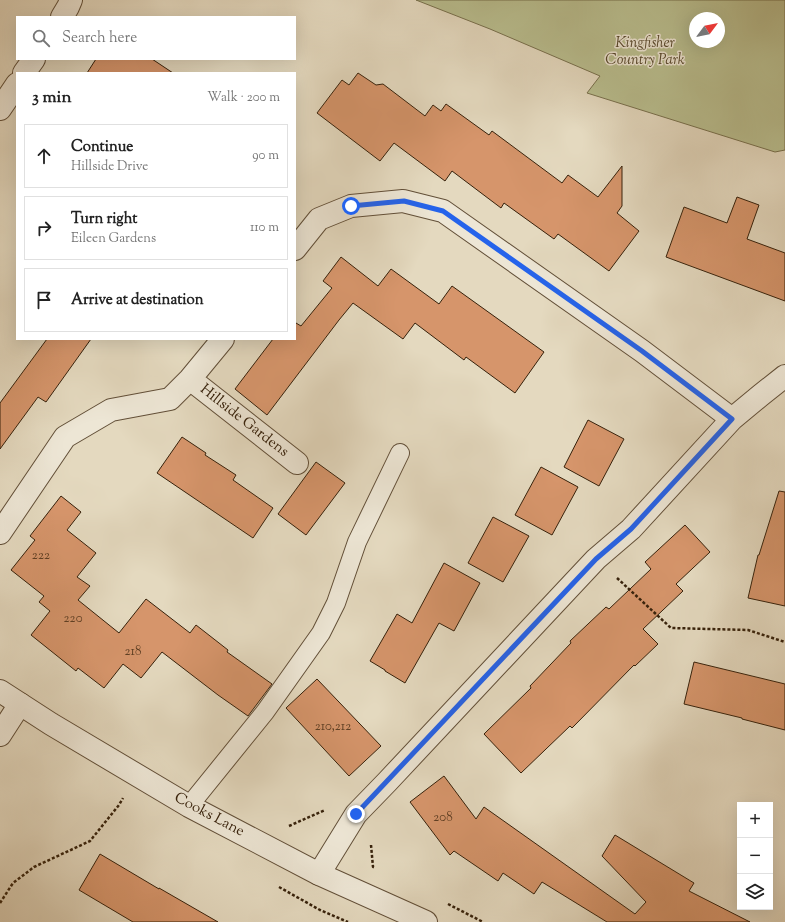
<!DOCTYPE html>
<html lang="en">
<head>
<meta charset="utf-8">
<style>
  :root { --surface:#fff; --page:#f6f6f6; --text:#222; --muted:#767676; --line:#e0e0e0 }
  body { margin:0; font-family:"Sorts Mill Goudy",serif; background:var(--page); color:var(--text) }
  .controls { position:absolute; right:12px; bottom:12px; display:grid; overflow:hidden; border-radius:0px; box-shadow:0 4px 16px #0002 }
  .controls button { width:36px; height:36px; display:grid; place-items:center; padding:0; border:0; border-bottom:1px solid var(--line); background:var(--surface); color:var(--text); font:20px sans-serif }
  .compass { position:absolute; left:689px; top:12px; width:36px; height:36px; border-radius:50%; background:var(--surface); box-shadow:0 4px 16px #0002; rotate:58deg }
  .stop { position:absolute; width:12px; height:12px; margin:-9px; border:3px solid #2563eb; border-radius:50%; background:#fff }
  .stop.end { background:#2563eb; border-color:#fff; box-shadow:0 1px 4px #0008 }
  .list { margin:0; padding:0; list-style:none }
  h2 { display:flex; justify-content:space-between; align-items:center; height:52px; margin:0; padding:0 16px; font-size:17px }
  h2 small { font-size:13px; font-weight:400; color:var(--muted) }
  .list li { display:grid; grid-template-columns:26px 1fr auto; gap:12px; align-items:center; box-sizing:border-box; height:64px; margin:0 8px 8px; padding:0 8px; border:1px solid var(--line); border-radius:0px }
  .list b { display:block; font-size:15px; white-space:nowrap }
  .list p { margin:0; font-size:13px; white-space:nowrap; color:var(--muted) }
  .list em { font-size:13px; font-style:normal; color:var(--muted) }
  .icon { flex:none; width:22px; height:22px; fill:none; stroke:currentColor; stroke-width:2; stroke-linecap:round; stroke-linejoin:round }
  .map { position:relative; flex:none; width:785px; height:922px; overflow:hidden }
  .search { position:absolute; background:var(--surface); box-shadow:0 4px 16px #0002; left:16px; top:16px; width:280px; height:44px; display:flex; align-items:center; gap:10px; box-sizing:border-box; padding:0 14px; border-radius:0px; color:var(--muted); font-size:15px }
  .panel { position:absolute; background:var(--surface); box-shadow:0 4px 16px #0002; left:16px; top:72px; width:280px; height:268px; border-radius:0px }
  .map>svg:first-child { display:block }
  .green { fill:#b9be8f; stroke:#78704d; fill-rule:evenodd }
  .building { fill:#d6956b; stroke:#36210b }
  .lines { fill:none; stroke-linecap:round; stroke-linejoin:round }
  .service-casing { stroke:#624f38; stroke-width:20 }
  .minor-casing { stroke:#624f38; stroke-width:24 }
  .tertiary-casing { stroke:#624f38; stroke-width:24 }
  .path { stroke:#36210b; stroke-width:2.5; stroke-dasharray:3 2; stroke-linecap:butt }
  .service { stroke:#ede6d5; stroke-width:18 }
  .minor { stroke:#ede6d5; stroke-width:22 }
  .tertiary { stroke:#ede6d5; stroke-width:22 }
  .route { stroke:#2563eb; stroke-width:5 }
  .labels { text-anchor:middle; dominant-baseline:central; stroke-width:3; stroke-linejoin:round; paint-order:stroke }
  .number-label { font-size:13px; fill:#5e3e23 }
  .park-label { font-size:15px; font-style:italic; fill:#57482c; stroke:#ede6d5 }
  .street-label { font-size:15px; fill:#36210b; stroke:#ede6d5 }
</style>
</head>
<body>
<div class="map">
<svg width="785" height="922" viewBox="0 0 785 922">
  <rect width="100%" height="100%" fill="#e4d9bf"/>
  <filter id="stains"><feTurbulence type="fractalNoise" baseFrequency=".005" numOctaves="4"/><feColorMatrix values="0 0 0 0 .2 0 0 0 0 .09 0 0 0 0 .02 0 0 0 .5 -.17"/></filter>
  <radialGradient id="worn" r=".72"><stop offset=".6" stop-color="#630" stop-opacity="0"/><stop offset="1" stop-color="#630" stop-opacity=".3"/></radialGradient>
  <path class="green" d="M416,0h369v150l-10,2 -188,-59 13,-17 -110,-47zM695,18h24v24h-24z"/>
  <path class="building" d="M96,59h56l21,14h-86z
    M358,73l18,12 7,-1 42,32 8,-11 8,6 5,-7 43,31 3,-4 70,52 6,-8 30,22 24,-31v40l-5,7 22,18 -30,40 -51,-37 -4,5 -50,-36 -3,5 -49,-37 -7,10 -51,-38 -14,18 -63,-48 25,-33 7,5z
    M737,197l22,8 -12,34 38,14v48l-119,-44 18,-50 43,16z
    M341,257l37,29 13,-17 48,35 13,-18 92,66 -29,41 -49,-36 -2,3 -49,-37 -12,16 -50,-36 -14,17 -72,95 -32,-26 38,-50h22v-14l1,-2 5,3 31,-38 -9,-7z
    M47,339h44l-45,63 -8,-5 -38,52v-46z
    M588,420l36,19 -25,47 -35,-19z
    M182,437l24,16 -1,2 31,20 -3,5 40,28 -20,30 -96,-65z
    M316,462l29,21 -39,52 -28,-21z
    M541,467l37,20 -26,48 -37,-20z
    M779,491l6,1v114l-37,-8 10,-43h1z
    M61,496l20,16 -14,18 29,23 -19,24 13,9 -12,14 41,33 27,-34 44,34 6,-8 32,25 -1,2 45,32 -24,32 -30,-21 -56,-43 -21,26 -18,-14 -19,24 -26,-20 -2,3 -45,-36 19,-24 -11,-9 5,-6 -33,-26 24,-30 -5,-4z
    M493,517l36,19 -26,46 -35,-19z
    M685,525l25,27 -34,32 7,7 -40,38 15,15 -23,22 -1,-1 -62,63 -2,-2 -49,47 -37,-39 47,-46 -1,-2 41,-43 -1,-2 36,-34 3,2 42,-40 -6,-7z
    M444,563l36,20 -26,48 -15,-8 -34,60 -20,-12v-1l-15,-9 27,-47 15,9z
    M694,662l91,22v46l-43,-11v-1l-58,-14z
    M317,679l64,67 -32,30 -63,-68z
    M444,776l32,43 8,-12 151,107 11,-12 -44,-46 13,-21 79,48 -5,8 61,31h-143l-65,-40 -8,12 -31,-21 -5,8 -44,-30 -4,4 -40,-53z
    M100,854l59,35v-1l59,34h-85l-54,-32z"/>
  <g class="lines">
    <defs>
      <path id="service" d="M189,806l76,-94 56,-79 15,-30 21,-61 43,-89"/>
      <path id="minor" d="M62,17l6,-10 3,-7
        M24,73l10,-14
        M0,109l17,-25
        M295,249l24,-30 32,-13 52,-5 40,10 199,140 90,68
        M190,379l107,84
        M0,533l65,-96 46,-27 59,-11 20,-20 33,-40
        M0,735l20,-31
        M319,874l37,-60 31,-32 209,-223 35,-30 101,-110 29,-24 24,-19"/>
      <path id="tertiary" d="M0,691l51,33 138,82 130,68 107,48"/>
    </defs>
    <use href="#service" class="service-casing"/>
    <use href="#minor" class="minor-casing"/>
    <use href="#tertiary" class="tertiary-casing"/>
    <path class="path" d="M617,578l54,50 77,2 37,12
      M289,826l36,-16
      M371,845l2,22h1
      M279,887l41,23 28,12
      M0,903l13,-20 21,-16 56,-26 29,-36 4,-7
      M448,904l35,18"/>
    <use href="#service" class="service"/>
    <use href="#minor" class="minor"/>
    <use href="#tertiary" class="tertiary"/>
  </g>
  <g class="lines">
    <path class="route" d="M351,206l53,-5 39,10 199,140 90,68 -101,110 -35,30 -240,255"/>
  </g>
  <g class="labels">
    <g class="number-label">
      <text x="41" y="556">222</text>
      <text x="73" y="619">220</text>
      <text x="133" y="652">218</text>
      <text x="333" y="727">210,212</text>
      <text x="443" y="818">208</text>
    </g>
    <g class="park-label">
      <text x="645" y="43">Kingfisher<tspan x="645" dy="17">Country Park</tspan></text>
    </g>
    <g class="street-label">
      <text transform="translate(244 421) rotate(38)">Hillside Gardens</text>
      <text transform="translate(209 815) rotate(28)">Cooks Lane</text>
    </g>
  </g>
  <rect width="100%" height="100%" filter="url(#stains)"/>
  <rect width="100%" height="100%" fill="url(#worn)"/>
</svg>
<div class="controls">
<button>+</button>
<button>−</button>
<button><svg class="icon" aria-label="layers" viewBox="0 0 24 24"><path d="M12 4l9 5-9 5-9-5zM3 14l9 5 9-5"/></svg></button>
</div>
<svg class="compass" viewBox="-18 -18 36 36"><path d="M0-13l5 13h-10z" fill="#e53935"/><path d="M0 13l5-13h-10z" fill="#767676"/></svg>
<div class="stop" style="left:351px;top:206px"></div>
<div class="stop end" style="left:356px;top:814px"></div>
<div class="search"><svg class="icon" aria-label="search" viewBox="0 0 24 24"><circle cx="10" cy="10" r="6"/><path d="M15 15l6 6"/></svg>Search here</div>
<section class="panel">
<h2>3 min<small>Walk · 200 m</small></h2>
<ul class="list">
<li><svg class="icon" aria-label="ahead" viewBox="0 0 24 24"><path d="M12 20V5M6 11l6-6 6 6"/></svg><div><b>Continue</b><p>Hillside Drive</p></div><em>90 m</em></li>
<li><svg class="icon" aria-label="right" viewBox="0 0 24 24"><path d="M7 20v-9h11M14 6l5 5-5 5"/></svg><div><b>Turn right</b><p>Eileen Gardens</p></div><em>110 m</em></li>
<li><svg class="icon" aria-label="arrive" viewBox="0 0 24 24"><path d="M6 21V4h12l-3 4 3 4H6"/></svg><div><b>Arrive at destination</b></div></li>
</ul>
</section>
</div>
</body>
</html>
